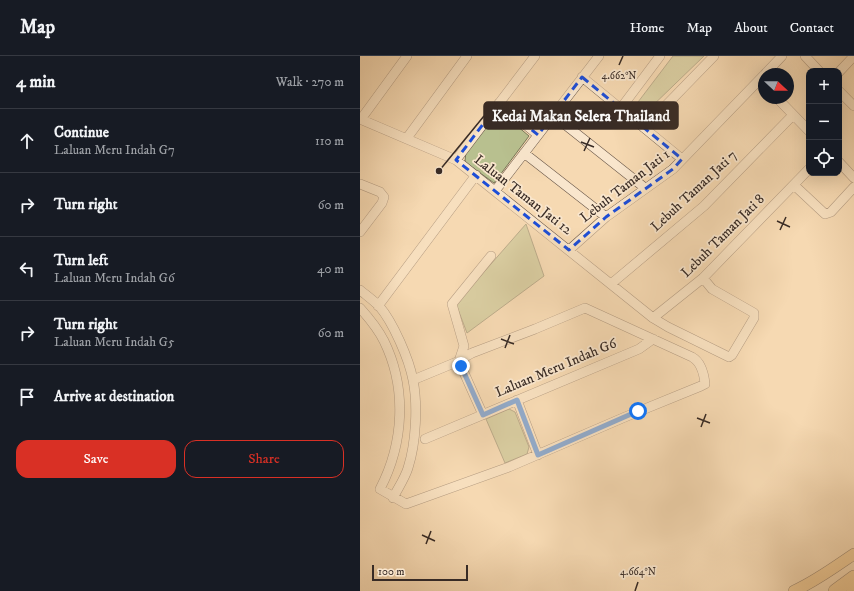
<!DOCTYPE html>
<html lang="en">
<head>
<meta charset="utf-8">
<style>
  :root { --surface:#171b24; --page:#20242c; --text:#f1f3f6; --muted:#9ea1a6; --line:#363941; --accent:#d93025 }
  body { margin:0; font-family:"IM FELL DW Pica",serif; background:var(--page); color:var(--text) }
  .controls { position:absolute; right:12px; top:12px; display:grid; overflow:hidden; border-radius:8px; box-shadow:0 4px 16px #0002 }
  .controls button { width:36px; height:36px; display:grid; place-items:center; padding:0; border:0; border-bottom:1px solid var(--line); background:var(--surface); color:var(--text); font:20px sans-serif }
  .compass { position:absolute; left:398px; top:12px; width:36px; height:36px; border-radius:50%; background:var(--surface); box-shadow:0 4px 16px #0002; rotate:112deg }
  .scale { position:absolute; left:12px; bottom:10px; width:96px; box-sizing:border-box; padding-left:4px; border:2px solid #382b25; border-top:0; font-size:11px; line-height:14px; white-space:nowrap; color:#382b25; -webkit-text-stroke:3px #f9e6cd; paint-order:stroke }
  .stop { position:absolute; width:12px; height:12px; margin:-9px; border:3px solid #1a73e8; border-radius:50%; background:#fff }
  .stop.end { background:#1a73e8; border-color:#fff; box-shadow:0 1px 4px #0008 }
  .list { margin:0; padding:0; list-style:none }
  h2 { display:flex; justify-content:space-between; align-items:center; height:52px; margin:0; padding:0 16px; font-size:17px }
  h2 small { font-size:13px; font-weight:400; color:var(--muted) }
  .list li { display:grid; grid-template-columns:26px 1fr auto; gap:12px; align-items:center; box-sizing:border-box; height:64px; padding:0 16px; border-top:1px solid var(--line) }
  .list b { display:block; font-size:15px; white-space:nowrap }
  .list p { margin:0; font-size:13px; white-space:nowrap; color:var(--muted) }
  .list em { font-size:13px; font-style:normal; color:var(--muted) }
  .actions { display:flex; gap:8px; padding:12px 16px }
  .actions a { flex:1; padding:9px 0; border:1px solid var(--accent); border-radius:12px; text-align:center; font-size:14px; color:var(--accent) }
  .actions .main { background:var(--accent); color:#fff }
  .icon { flex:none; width:22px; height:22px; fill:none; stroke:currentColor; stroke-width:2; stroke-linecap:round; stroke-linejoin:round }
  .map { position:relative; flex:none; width:494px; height:535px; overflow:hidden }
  header { display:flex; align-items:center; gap:24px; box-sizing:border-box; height:56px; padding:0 20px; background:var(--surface); border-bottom:1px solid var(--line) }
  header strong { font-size:19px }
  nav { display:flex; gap:22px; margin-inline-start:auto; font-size:14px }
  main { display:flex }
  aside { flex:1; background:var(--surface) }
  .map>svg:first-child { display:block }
  .green { fill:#b8c08f; stroke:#78765a }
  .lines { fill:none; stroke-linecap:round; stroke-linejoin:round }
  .minor-casing { stroke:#685648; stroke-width:10 }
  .major-casing { stroke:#382b25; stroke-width:12 }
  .highway-casing { stroke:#382b25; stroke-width:14 }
  .minor { stroke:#f9e6cd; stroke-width:9 }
  .major { stroke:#ebbc79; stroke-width:11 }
  .highway { stroke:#ebbc79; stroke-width:13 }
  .route { stroke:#1a73e8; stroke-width:5 }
  .marked { fill:none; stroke:#1d4ed8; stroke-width:3; stroke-dasharray:8 5; stroke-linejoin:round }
  .ticks { fill:none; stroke:#382b25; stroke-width:1.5 }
  .labels { text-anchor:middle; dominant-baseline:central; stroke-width:3.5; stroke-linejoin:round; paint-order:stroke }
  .street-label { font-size:14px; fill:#382b25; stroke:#f9e6cd }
  .ticks-label { font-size:10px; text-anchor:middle; fill:#382b25; stroke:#f9e6cd; stroke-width:3.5; stroke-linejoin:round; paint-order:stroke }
  .leader { fill:none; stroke:#382b25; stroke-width:1.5 }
  .callout-dot { fill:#382b25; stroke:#f9e6cd; stroke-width:1.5 }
  .callout { fill:#382b25; stroke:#382b25; stroke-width:1.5 }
  .callout-label { font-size:15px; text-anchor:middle; font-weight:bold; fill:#fff }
</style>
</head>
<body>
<header>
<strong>Map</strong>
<nav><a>Home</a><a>Map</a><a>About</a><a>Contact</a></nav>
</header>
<main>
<aside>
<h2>4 min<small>Walk · 270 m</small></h2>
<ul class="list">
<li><svg class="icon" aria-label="ahead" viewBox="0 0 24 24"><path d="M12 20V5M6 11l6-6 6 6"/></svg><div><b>Continue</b><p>Laluan Meru Indah G7</p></div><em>110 m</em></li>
<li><svg class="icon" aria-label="right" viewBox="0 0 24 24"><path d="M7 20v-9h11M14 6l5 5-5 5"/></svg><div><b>Turn right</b></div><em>60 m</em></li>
<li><svg class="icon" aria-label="left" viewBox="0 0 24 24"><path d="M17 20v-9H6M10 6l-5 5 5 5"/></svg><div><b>Turn left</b><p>Laluan Meru Indah G6</p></div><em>40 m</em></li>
<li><svg class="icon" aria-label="right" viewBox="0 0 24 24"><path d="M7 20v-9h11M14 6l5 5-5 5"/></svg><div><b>Turn right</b><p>Laluan Meru Indah G5</p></div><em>60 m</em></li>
<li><svg class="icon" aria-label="arrive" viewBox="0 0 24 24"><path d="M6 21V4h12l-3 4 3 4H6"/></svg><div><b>Arrive at destination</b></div></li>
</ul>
<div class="actions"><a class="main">Save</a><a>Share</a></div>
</aside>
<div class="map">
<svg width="494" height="535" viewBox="0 0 494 535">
  <rect width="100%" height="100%" fill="#f6d9b2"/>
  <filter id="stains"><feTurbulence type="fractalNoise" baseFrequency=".005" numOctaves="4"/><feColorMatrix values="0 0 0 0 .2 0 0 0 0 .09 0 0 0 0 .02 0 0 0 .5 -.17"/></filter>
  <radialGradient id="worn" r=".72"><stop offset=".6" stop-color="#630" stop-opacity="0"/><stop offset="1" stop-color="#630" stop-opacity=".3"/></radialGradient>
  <path class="green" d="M313,0h31l-59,57 -10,-7z
    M138,54l31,26 -35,47 -29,-21 1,-12z
    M166,168l18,52 -77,57 -11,-29z
    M149,353l6,3 14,35 -2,7 -22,9 -19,-44z"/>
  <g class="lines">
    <defs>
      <path id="minor" d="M445,0l14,15
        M479,16l15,-16
        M405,18l17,-18
        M222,21l100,82
        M479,35l15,15
        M417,42l32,33
        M139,47l39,32
        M261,52l39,-52
        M193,59l92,73
        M0,63l96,41 197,158 15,9 61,30 3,-2 22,-37v-5l-42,-24 -9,-11
        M1,63l46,-63
        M284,72l70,-72
        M47,82l60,-82
        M164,97l82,64
        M96,104l79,-104
        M479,106l15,16
        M0,128l20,8 4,5 -2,6 -22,29
        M434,129l31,29 6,-2 23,-25
        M135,135l104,-135
        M209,194l37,-33 67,-48 91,-94
        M251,228l93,-78 89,-91
        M0,234c6,5 13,10 19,16 14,16 30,53 34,74 5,25 3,63 -5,88 -3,10 -10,20 -15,30
        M18,250l98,-131
        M0,252c9,10 18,21 24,33 23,47 20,102 -4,148l26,15 103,-37 116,-50 76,-31 4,-2c-1,-10 -4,-22 -13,-27l-107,-49 -50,21 -63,24 -7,4 -4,9 22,49
        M293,262l50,-40 33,-34 73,-75
        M53,324l46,-19 5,-15 -12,-42 39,-48
        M157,344l21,55
        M65,383l214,-90 14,-10"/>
      <path id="major" d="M434,535c22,-10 41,-24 60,-37"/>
      <path id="highway" d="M475,535l19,-14
        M493,535l1,-1"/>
    </defs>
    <use href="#minor" class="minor-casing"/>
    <use href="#major" class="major-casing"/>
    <use href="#highway" class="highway-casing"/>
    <use href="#minor" class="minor"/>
    <use href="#major" class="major"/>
    <use href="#highway" class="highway"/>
  </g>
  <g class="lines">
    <path class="route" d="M101,310l22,49 34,-15 21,55 100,-44"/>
  </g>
  <path d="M0 0H494V535H0ZM222,21l100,82 -9,10 -67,48 -37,33 -113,-90 43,-57 39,32z" fill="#f6d9b2" fill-opacity=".55" fill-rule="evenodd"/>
  <path class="marked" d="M222,21l100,82 -9,10 -67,48 -37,33 -113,-90 43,-57 39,32z"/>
  <path class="ticks" d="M259,9l4,-9M221,86l13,5M224,95l6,-13M417,165l13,6M420,174l6,-13M141,283l13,5M145,292l5,-13M337,362l13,5M341,371l5,-13M62,479l13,6M66,488l5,-13M275,535l3,-9"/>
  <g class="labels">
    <g class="street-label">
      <text transform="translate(265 130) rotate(-38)">Lebuh Taman Jati 1</text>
      <text transform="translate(334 135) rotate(-43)">Lebuh Taman Jati 7</text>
      <text transform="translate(163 139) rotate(38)">Laluan Taman Jati 12</text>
      <text transform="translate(363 180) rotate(-45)">Lebuh Taman Jati 8</text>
      <text transform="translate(196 312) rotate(-23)">Laluan Meru Indah G6</text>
    </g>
  </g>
  <g class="ticks-label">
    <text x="259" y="23">4.662°N</text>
    <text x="278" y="519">4.664°N</text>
  </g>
  <path class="leader" d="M79 115L124 60"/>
  <circle class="callout-dot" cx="79" cy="115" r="4"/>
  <rect class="callout" x="124" y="46" width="194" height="27" rx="4"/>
  <g class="callout-label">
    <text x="221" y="65">Kedai Makan Selera Thailand</text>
  </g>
  <rect width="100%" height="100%" filter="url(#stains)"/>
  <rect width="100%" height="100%" fill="url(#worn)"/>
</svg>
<div class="controls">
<button>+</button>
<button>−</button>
<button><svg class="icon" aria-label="locate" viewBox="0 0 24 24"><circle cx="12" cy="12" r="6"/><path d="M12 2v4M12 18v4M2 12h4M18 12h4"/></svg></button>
</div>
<svg class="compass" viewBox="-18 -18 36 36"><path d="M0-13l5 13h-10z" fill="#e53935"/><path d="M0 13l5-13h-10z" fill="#9ea1a6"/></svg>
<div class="scale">100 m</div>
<div class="stop" style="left:278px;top:355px"></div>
<div class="stop end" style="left:101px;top:310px"></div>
</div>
</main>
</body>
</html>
